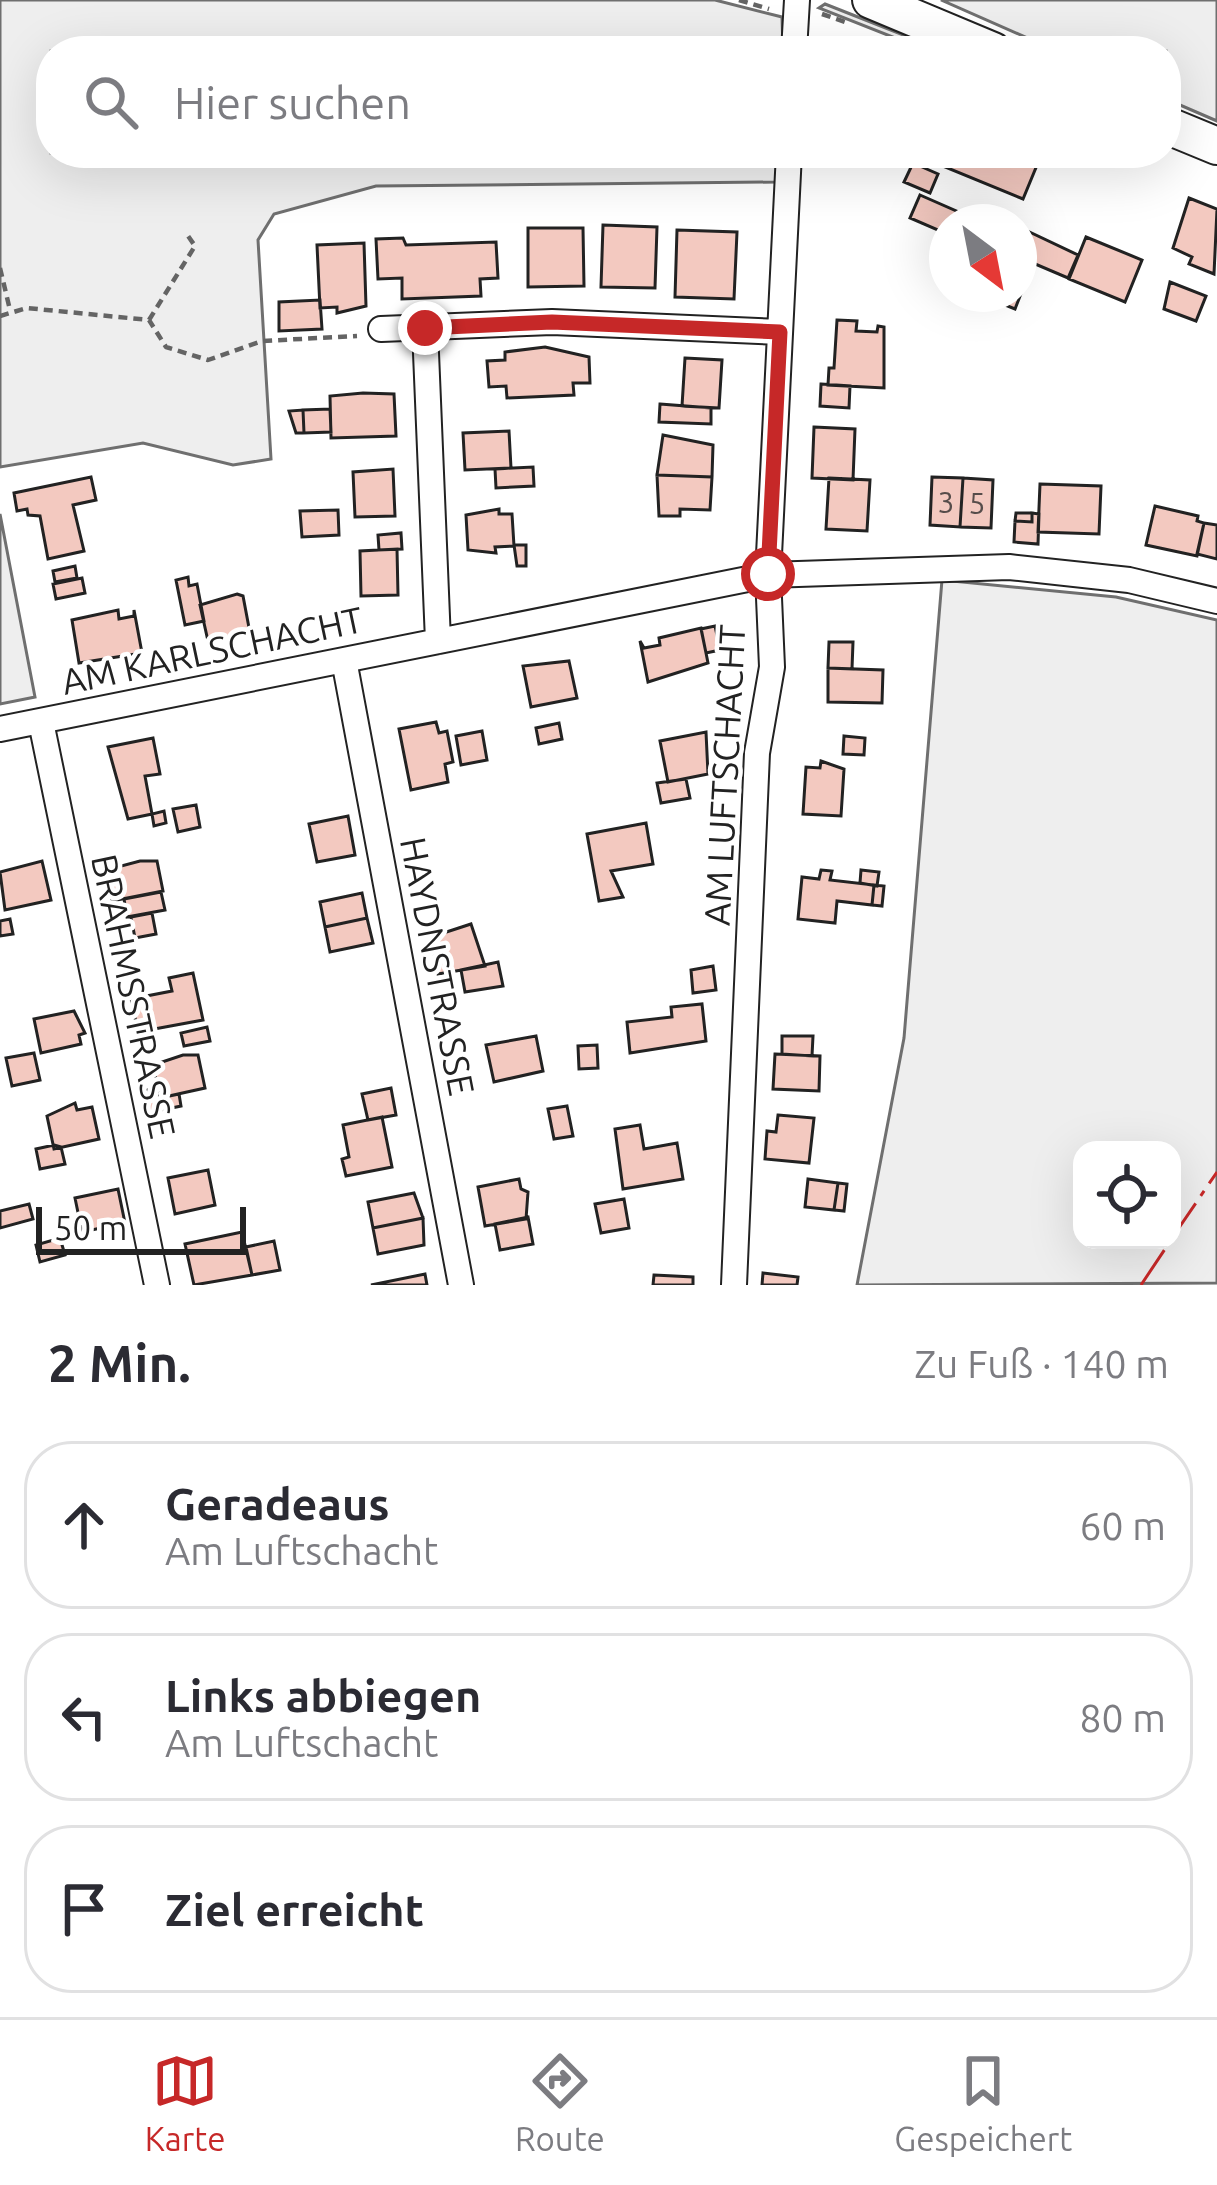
<!DOCTYPE html>
<html lang="de">
<head>
<meta charset="utf-8">
<style>
  :root { --surface:#fff; --page:#f7f7f7; --text:#2b2b33; --muted:#7c7c81; --line:#e1e1e2; --accent:#c62828 }
  body { margin:0; font-family:Ubuntu,sans-serif; background:var(--page); color:var(--text) }
  .controls { position:absolute; right:36px; bottom:36px; display:grid; overflow:hidden; border-radius:24px; box-shadow:0 12px 48px #0002 }
  .controls button { width:108px; height:108px; display:grid; place-items:center; padding:0; border:0; border-bottom:3px solid var(--line); background:var(--surface); color:var(--text); font:60px sans-serif }
  .compass { position:absolute; left:929px; top:204px; width:108px; height:108px; border-radius:50%; background:var(--surface); box-shadow:0 12px 48px #0002; rotate:148deg }
  .scale { position:absolute; left:36px; bottom:30px; width:210px; box-sizing:border-box; padding-left:12px; border:6px solid #222; border-top:0; font-size:33px; line-height:42px; white-space:nowrap; color:#222; -webkit-text-stroke:9px #fff; paint-order:stroke }
  .stop { position:absolute; width:36px; height:36px; margin:-27px; border:9px solid #c62828; border-radius:50%; background:#fff }
  .stop.end { background:#c62828; border-color:#fff; box-shadow:0 3px 12px #0008 }
  .list { margin:0; padding:0; list-style:none }
  h2 { display:flex; justify-content:space-between; align-items:center; height:156px; margin:0; padding:0 48px; font-size:51px }
  h2 small { font-size:39px; font-weight:400; color:var(--muted) }
  .list li { display:grid; grid-template-columns:78px 1fr auto; gap:36px; align-items:center; box-sizing:border-box; height:168px; margin:0 24px 24px; padding:0 24px; border:3px solid var(--line); border-radius:48px }
  .list b { display:block; font-size:45px; white-space:nowrap }
  .list p { margin:0; font-size:39px; white-space:nowrap; color:var(--muted) }
  .list em { font-size:39px; font-style:normal; color:var(--muted) }
  .icon { flex:none; width:66px; height:66px; fill:none; stroke:currentColor; stroke-width:2; stroke-linecap:round; stroke-linejoin:round }
  .map { position:relative; flex:none; width:1217px; height:1285px; overflow:hidden }
  .search { position:absolute; background:var(--surface); box-shadow:0 12px 48px #0002; left:36px; right:36px; top:36px; height:132px; display:flex; align-items:center; gap:30px; box-sizing:border-box; padding:0 42px; border-radius:48px; color:var(--muted); font-size:45px }
  .sheet { height:732px; background:var(--surface) }
  nav { display:flex; justify-content:space-around; align-items:center; box-sizing:border-box; height:168px; border-top:3px solid var(--line); background:var(--surface); font-size:33px; color:var(--muted) }
  nav a { display:grid; justify-items:center; gap:6px }
  nav .on { color:var(--accent) }
  .map>svg:first-child { display:block }
  .green { fill:#eee; stroke:#6f6f6f; stroke-width:3; fill-rule:evenodd }
  .building { fill:#f3c9c0; stroke:#222; stroke-width:3 }
  .lines { fill:none; stroke-linecap:round; stroke-linejoin:round }
  .street-casing { stroke:#222; stroke-width:28 }
  .secondary-casing { stroke:#222; stroke-width:40 }
  .path { stroke:#646464; stroke-width:4.5; stroke-dasharray:9 6; stroke-linecap:butt }
  .street { stroke:#fff; stroke-width:24 }
  .secondary { stroke:#fff; stroke-width:36 }
  .power { stroke:#c62828; stroke-width:3; stroke-dasharray:42 9 6 9; stroke-linecap:butt }
  .route { stroke:#c62828; stroke-width:15 }
  .labels { text-anchor:middle; dominant-baseline:central; stroke-width:9; stroke-linejoin:round; paint-order:stroke }
  .number-label { font-size:30px; fill:#564c4a }
  .street-label { font-size:36px; fill:#222; stroke:#fff }
</style>
</head>
<body>
<div class="map">
<svg width="1217" height="1285" viewBox="0 0 1217 1285">
  <rect width="100%" height="100%" fill="#fff"/>
  <path class="green" d="M0,0h715l67,17 1,34h-732v102h727l-2,29 -400,4 -102,28 -16,26 13,219 -38,6 -90,-22 -143,24z
    M941,0h276v121l-51,-22v-48h-109z
    M825,4l119,47h-16l-109,-43z
    M0,514l35,183 -35,7z
    M942,580l174,17 101,23v663l-360,2 47,-247zM1082,1150h90v90h-90z"/>
  <path class="building" d="M951,153h91l-19,46 -78,-32z
    M913,163l25,11 -8,19 -26,-11z
    M920,195l48,21 4,-8 34,14h-59v12l-37,-16z
    M1189,198l28,11 -3,65 -25,-10 3,-7 -19,-9z
    M603,225l54,2 -2,61 -54,-1z
    M1019,227l59,28 -10,23 -35,-15 -18,46 -25,-10 2,-5h27z
    M528,228h55l1,58 -56,1z
    M677,230l60,2 -3,67 -59,-2z
    M1086,237l56,23 -17,42 -56,-23z
    M403,238l3,7 90,-3 2,36 -18,1 1,17 -79,3v-21l-24,1 -2,-40z
    M364,243l2,63 -29,7v-6l-17,1 -3,-63z
    M1170,282l36,14 -10,25 -32,-12z
    M320,300l2,29 -43,2v-29z
    M837,320l20,1 -1,10 21,1 1,-6 6,1v61l-56,-3 1,-17h5z
    M545,347l44,10 1,26h-17l1,12 -67,3 -1,-12 -17,1 -2,-26 18,-1v-8z
    M685,358l37,2 -3,48 -37,-2z
    M821,384l29,2 -1,22 -29,-2z
    M363,393l31,1 2,42 -65,2 -1,-42z
    M660,404l51,4v16l-52,-2z
    M330,409l1,23 -27,1 -1,-23z
    M303,410l1,23h-8l-7,-22z
    M814,427l41,2 -2,51 -41,-2z
    M509,431l2,37 -46,2 -2,-37z
    M663,435l50,10 -1,32 -55,-2z
    M533,467l1,19 -38,2 -1,-19z
    M393,469l2,47 -40,1 -2,-45z
    M657,475l55,2 -2,33 -30,-1v7h-21z
    M91,477l5,23 -23,5 11,46 -36,8 -8,-43 -12,-1 -1,-6 -10,2 -3,-18z
    M932,477l31,1 -3,49 -30,-2z
    M829,478l41,2 -3,51 -41,-2z
    M963,478l30,2 -2,48 -31,-1z
    M1040,484l61,2 -2,48 -61,-2z
    M1155,506l43,10 -1,5 7,2 -7,33 -51,-11z
    M499,509v5h13l2,32 -19,1 1,6 -28,-3 -2,-35z
    M338,510l1,25 -37,2 -2,-26z
    M1016,513h16v9l-17,-1z
    M1032,513l7,1 -1,30 -24,-2 1,-21 17,1z
    M1204,523l13,2v34l-20,-5z
    M401,533l1,16 -23,1 -1,-15z
    M514,545h12v21h-9z
    M397,549l1,46 -37,1 -1,-45z
    M75,566l2,12 -22,4 -2,-11z
    M188,577l1,9 8,-2 7,37 -19,4 -9,-45z
    M82,578l3,15 -29,6 -3,-15z
    M237,594l6,2 7,37 -42,8 -8,-36z
    M118,610l1,9 15,-3v-6l8,43 -63,10 -7,-43z
    M715,626l5,24 -14,3 -5,-24z
    M701,628l7,35 -60,19 -8,-41 4,7 16,-3 -1,-7z
    M829,642h24l-1,27 -24,-1z
    M569,661l8,37 -46,9 -8,-41z
    M828,668l55,2 -1,33 -54,-1z
    M436,722l3,11 8,-2 6,31 -8,2 3,18 -37,8 -12,-61z
    M559,723l3,16 -23,5 -3,-16z
    M482,731l5,29 -26,5 -5,-29z
    M706,732l2,42 -40,8 -8,-41z
    M844,736l21,2 -1,17 -21,-1z
    M153,738l7,36 -15,2 7,38 -24,5 -20,-72z
    M821,761l23,8 -3,47 -38,-2 3,-47 14,1z
    M686,779l4,19 -29,5 -4,-20z
    M196,805l4,22 -22,5 -5,-23z
    M164,811l2,12 -12,3 -2,-12z
    M348,816l7,39 -38,7 -8,-38z
    M646,823l7,41 -42,7 12,26 -24,4 -12,-67z
    M42,861l9,39 -46,10 -5,-38z
    M140,861h17l6,30 -51,10 -6,-31z
    M821,870l11,1 -2,9 44,5 -2,20 -35,-4 -2,22 -37,-4 4,-42 17,2z
    M861,870l18,2 -2,14 -17,-3z
    M874,885l10,1 -2,20 -10,-1z
    M161,892l4,18 -38,7 -3,-18z
    M362,893l5,25 -42,9 -5,-25z
    M152,913l4,21 -21,4 -4,-21z
    M367,918l6,25 -43,9 -5,-25z
    M10,919l3,15 -13,2v-15z
    M471,924l14,42 -47,8 -7,-37z
    M498,962l5,24 -38,6 -4,-22z
    M713,966l3,24 -23,3 -2,-23z
    M193,973l10,47 -65,12 -7,-33 41,-8 -3,-13z
    M702,1004l4,37 -76,12 -3,-31 45,-5 -1,-10z
    M74,1011l11,22 -6,2 2,9 -40,9 -7,-34z
    M207,1027l3,14 -26,5 -3,-13z
    M536,1036l7,35 -49,11 -8,-37z
    M782,1036h31l-1,20 -30,-2z
    M597,1045l1,23 -19,1 -1,-23z
    M34,1053l6,27 -28,6 -6,-28z
    M775,1054l45,2 -1,35 -46,-2z
    M183,1055h15l7,33 -45,10 -7,-33z
    M158,1087l2,11 19,-4 2,12 -33,7 -4,-22z
    M391,1088l5,27 -28,5 -6,-26z
    M75,1103l2,7 15,-3 7,32 -45,10 -7,-33z
    M567,1106l6,30 -19,3 -6,-30z
    M778,1115l36,3 -5,45 -44,-4 2,-28 9,1z
    M382,1117l10,50 -46,9 -4,-17 7,-2 -6,-32z
    M640,1125l4,24 33,-6 6,36 -60,10 -8,-60z
    M54,1145l7,2 4,17 -25,5 -4,-20z
    M208,1170l7,35 -40,9 -7,-36z
    M519,1179l2,10 7,3 -2,27 -41,7 -7,-39z
    M808,1179l30,4 -4,27 -29,-3z
    M838,1183l9,1 -3,27 -10,-1z
    M118,1189l7,34 -43,9 -7,-34z
    M414,1193l9,25 -50,10 -5,-26z
    M624,1199l5,29 -28,5 -6,-29z
    M29,1204l4,15 -33,9v-17z
    M528,1217l5,27 -33,6 -5,-26z
    M423,1218l1,27 -46,9 -5,-26z
    M242,1232l10,43 -58,10 -9,-41z
    M60,1238l5,17 -25,7 -4,-17z
    M274,1241l6,29 -28,5 -6,-28z
    M763,1273l35,4 -1,8h-35z
    M425,1274l2,11h-56z
    M654,1275l39,2v8h-40z"/>
  <g class="lines">
    <defs>
      <path id="street" d="M794,51l3,-51
        M381,329l171,-7 228,10
        M425,329l13,312
        M344,660l117,625
        M41,722l116,563
        M0,729l768,-154 241,-8 120,13 88,21
        M734,1285l23,-532 15,-86 -4,-92 21,-422"/>
      <path id="secondary" d="M871,0l122,51
        M1166,125l51,21"/>
    </defs>
    <use href="#street" class="street-casing"/>
    <use href="#secondary" class="secondary-casing"/>
    <path class="path" d="M739,0l30,9
      M822,14l23,8
      M0,268l10,42
      M0,316l27,-8 122,12 17,27 42,13 54,-19 95,-5
      M149,320l46,-74 -9,-13"/>
    <use href="#street" class="street"/>
    <use href="#secondary" class="secondary"/>
    <path class="power" d="M1172,1238l45,-66
      M1141,1285l30,-45"/>
  </g>
  <g class="lines">
    <path class="route" d="M425,328l127,-6 228,10 -12,242"/>
  </g>
  <g class="labels">
    <g class="number-label">
      <text x="946" y="502">3</text>
      <text x="977" y="503">5</text>
    </g>
    <g class="street-label">
      <text transform="translate(212 650) rotate(-12)">AM KARLSCHACHT</text>
      <text transform="translate(724 775) rotate(-87)">AM LUFTSCHACHT</text>
      <text transform="translate(438 966) rotate(79)">HAYDNSTRASSE</text>
      <text transform="translate(134 996) rotate(78)">BRAHMSSTRASSE</text>
    </g>
  </g>
</svg>
<div class="controls">
<button><svg class="icon" aria-label="locate" viewBox="0 0 24 24"><circle cx="12" cy="12" r="6"/><path d="M12 2v4M12 18v4M2 12h4M18 12h4"/></svg></button>
</div>
<svg class="compass" viewBox="-18 -18 36 36"><path d="M0-13l5 13h-10z" fill="#e53935"/><path d="M0 13l5-13h-10z" fill="#7c7c81"/></svg>
<div class="scale">50 m</div>
<div class="stop" style="left:768px;top:574px"></div>
<div class="stop end" style="left:425px;top:328px"></div>
<div class="search"><svg class="icon" aria-label="search" viewBox="0 0 24 24"><circle cx="10" cy="10" r="6"/><path d="M15 15l6 6"/></svg>Hier suchen</div>
</div>
<section class="sheet">
<h2>2 Min.<small>Zu Fuß · 140 m</small></h2>
<ul class="list">
<li><svg class="icon" aria-label="ahead" viewBox="0 0 24 24"><path d="M12 20V5M6 11l6-6 6 6"/></svg><div><b>Geradeaus</b><p>Am Luftschacht</p></div><em>60 m</em></li>
<li><svg class="icon" aria-label="left" viewBox="0 0 24 24"><path d="M17 20v-9H6M10 6l-5 5 5 5"/></svg><div><b>Links abbiegen</b><p>Am Luftschacht</p></div><em>80 m</em></li>
<li><svg class="icon" aria-label="arrive" viewBox="0 0 24 24"><path d="M6 21V4h12l-3 4 3 4H6"/></svg><div><b>Ziel erreicht</b></div></li>
</ul>
</section>
<nav>
<a class="on"><svg class="icon" aria-label="map" viewBox="0 0 24 24"><path d="M3 6l6-2 6 2 6-2v14l-6 2-6-2-6 2zM9 4v14M15 6v14"/></svg>Karte</a>
<a><svg class="icon" aria-label="directions" viewBox="0 0 24 24"><path d="M12 3l9 9-9 9-9-9zM9 14v-3h6M13 9l2 2-2 2"/></svg>Route</a>
<a><svg class="icon" aria-label="saved" viewBox="0 0 24 24"><path d="M7 4h10v16l-5-4-5 4z"/></svg>Gespeichert</a>
</nav>
</body>
</html>
